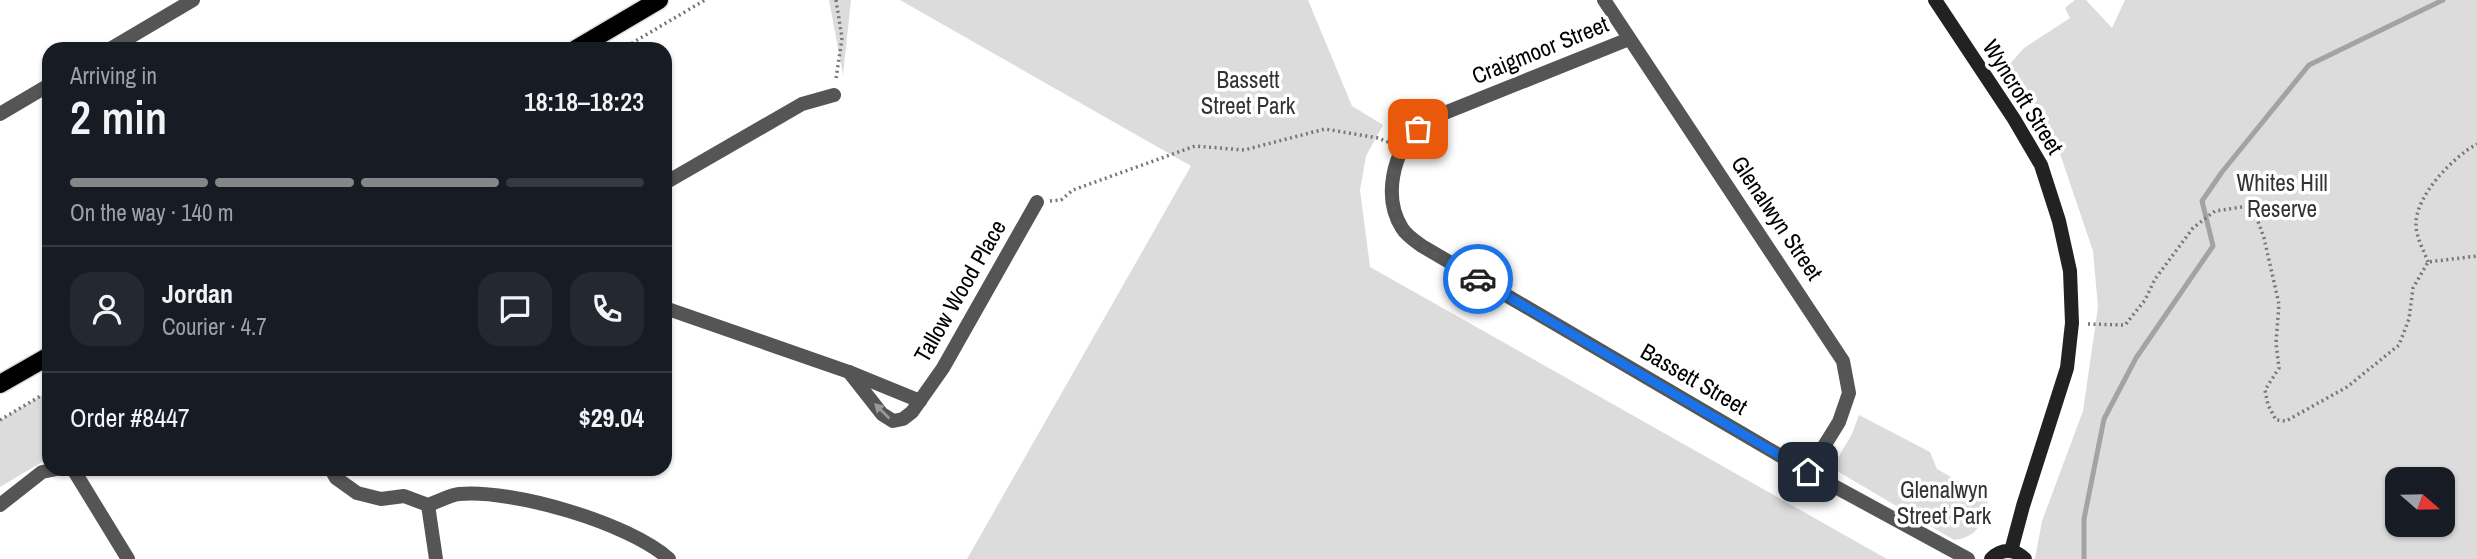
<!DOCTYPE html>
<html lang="en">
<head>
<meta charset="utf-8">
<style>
  body { margin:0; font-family:"Archivo Narrow",sans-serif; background:#242831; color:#f1f3f6; height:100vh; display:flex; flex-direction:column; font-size:26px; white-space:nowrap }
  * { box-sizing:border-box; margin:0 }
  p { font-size:23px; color:#9ea1a6 }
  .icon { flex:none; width:38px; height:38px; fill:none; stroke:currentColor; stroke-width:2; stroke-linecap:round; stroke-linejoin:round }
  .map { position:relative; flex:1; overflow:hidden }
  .drawer { position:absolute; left:42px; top:42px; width:630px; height:434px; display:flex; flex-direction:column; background:#171b24; border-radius:21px; box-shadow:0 2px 5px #0004 }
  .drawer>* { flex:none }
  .needle { width:46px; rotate:110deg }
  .tools { position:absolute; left:2385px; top:467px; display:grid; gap:14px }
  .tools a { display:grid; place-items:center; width:70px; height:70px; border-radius:14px; background:#171b24; box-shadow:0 2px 5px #0004; font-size:35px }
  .pin { position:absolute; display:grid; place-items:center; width:60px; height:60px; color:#fff; margin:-30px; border-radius:14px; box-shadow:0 4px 10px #0006 }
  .courier { position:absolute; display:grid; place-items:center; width:70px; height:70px; margin:-35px; border:5px solid #1a73e8; border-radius:50%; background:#fff; color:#222; box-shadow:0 2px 9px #0007 }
  .head em { font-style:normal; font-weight:600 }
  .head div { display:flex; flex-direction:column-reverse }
  .head { display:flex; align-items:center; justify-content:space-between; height:119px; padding:0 28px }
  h1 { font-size:46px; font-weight:600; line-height:52px }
  .bar { display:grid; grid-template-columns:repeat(4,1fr); gap:10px 7px; align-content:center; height:84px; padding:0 28px }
  .bar i { height:9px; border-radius:5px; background:#363941 }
  .bar .on { background:#858687 }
  .bar p { grid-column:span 4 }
  .line { display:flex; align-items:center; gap:18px; padding:0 28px; border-top:2px solid #363941 }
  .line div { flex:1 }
  .round { display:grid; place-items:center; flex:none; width:74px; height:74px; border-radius:21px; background:#242831 }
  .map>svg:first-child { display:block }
  .green { fill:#dcdcdc; fill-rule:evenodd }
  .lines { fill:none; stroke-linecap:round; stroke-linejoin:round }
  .stream { stroke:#a3a3a3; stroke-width:5 }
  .primary-casing { stroke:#dbdbdb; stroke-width:21 }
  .path { stroke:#777; stroke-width:3.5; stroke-dasharray:2 3.5; stroke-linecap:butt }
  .street { stroke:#555; stroke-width:14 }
  .secondary { stroke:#222; stroke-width:14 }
  .primary { stroke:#000; stroke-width:18 }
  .oneway { fill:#999 }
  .done { stroke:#595959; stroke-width:7; stroke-dasharray:0 12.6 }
  .route { stroke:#1a73e8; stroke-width:9 }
  .labels { text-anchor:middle; stroke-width:7; stroke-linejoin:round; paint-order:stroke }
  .street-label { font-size:23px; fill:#000; stroke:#fff }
  .park-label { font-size:23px; fill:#333; stroke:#fff }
</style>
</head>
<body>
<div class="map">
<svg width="2477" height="559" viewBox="0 0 2477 559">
  <rect width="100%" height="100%" fill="#fff"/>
  <!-- green -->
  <g class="green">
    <polygon points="829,0 851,0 843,75"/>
    <polygon points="900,0 1308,0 1352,106 1383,125 1366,156 1360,190 1370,267 1887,559 967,559 1191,166"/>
    <path d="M2075 0H2086L2112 28 2125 0H2477V559H2035L2042 521 2083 411 2098 307 2093 251 2057 145 2008 66 2024 48 2070 18 2065 8ZM2398 480H2443V525H2398Z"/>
    <polygon points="49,391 49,458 0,487 0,420"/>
    <path d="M1859 415 1930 452 1937 469 1989 499C1980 523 1981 536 1954 540L1832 468 1852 434Z"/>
  </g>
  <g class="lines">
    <!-- stream -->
    <polyline class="stream" points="2084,559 2084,519 2104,419 2136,358 2213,246 2202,201 2222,172 2309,65 2443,0"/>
    <!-- primary casing -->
    <g class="primary-casing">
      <g id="primary">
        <polyline points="576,49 659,0"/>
        <polyline points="0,384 49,356"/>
      </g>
    </g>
    <!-- path -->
    <g class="path">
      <polyline points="836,0 842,38 836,79"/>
      <polyline points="622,49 705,0"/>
      <polyline points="1050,201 1061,200 1073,190 1195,146 1244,150 1325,129 1378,138 1390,143"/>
      <path d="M2428 262C2424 251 2416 237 2416 225 2415 196 2453 157 2477 144"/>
      <polyline points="2088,324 2125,325 2145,300 2155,279 2193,228 2215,211 2249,206 2255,213 2264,238 2279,304 2276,343 2279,368 2265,390 2268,405 2276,420 2286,421 2347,387 2399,345 2409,319 2413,288 2428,262 2477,256"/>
      <polyline points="0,420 49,391"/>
    </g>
    <!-- street -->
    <g class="street">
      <polyline points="1604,0 1843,361 1849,393 1839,422 1808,472"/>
      <path d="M1629 39 1442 114C1435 119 1426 123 1419 128 1392 152 1383 198 1402 228 1406 235 1415 241 1422 246L1808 472 1968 559"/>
      <polyline points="110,49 193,0"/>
      <polyline points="0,114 49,85"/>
      <polyline points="665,183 802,104 834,95"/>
      <polyline points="665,308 849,372 920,401"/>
      <polyline points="849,372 882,414 893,421 903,419 912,412 943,368 1037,202"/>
      <polyline points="73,469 128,559"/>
      <path d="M331 469 336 478 357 493 381 499 404 496 428 505C438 502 449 495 459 494 513 489 629 523 669 559"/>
      <polyline points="0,505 42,472 57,469"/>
      <polyline points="428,505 436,559"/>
    </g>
    <!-- secondary -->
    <g class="secondary">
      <polyline points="1935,0 2014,119 2041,165 2059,221 2070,271 2072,323 2067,368 2023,506 2011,551"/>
      <path d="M1991 559C2002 548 2015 549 2025 559"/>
    </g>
    <!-- primary -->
    <use href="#primary" class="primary"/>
  </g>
  <!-- one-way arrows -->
  <defs><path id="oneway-solid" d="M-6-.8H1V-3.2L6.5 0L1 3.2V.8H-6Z" transform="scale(1.75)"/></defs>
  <use class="oneway" href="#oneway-solid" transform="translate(882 411) rotate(-135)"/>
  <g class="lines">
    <!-- done -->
    <path class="done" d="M1418 129C1408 142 1395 158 1392 176 1389 192 1393 220 1405 232 1425 252 1454 265 1478 279"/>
    <!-- route -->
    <polyline class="route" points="1478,279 1808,472"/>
  </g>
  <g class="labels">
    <!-- street labels -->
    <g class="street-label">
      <text transform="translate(1540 50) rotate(-22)" y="8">Craigmoor Street</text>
      <text transform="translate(2023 97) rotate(58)" y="8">Wyncroft Street</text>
      <text transform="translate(1777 218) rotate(56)" y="8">Glenalwyn Street</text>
      <text transform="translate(960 291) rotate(-60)" y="8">Tallow Wood Place</text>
      <text transform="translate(1694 379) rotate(30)" y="8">Bassett Street</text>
    </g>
    <!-- park labels -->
    <g class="park-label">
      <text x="1248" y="88">Bassett<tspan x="1248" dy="26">Street Park</tspan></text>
      <text x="2282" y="191">Whites Hill<tspan x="2282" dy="26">Reserve</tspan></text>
      <text x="1944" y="498">Glenalwyn<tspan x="1944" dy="26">Street Park</tspan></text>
    </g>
  </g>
</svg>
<div class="tools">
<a><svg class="needle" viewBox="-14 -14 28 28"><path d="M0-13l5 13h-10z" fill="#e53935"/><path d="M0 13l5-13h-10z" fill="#9ea1a6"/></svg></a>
</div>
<div class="pin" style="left:1418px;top:129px;background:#ea580c"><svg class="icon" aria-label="bag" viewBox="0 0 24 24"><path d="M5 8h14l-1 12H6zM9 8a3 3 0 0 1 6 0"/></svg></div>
<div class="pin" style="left:1808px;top:472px;background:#1f2937"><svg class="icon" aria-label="home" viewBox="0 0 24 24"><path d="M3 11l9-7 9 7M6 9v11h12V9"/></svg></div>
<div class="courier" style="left:1478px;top:279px"><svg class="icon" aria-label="car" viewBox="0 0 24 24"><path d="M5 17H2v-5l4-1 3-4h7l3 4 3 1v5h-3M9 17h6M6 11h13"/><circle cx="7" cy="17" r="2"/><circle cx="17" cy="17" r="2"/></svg></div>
<section class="drawer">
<div class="head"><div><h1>2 min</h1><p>Arriving in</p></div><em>18:18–18:23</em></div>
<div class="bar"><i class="on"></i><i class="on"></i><i class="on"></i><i></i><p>On the way · 140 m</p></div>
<div class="line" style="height:126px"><a class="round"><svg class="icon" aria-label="person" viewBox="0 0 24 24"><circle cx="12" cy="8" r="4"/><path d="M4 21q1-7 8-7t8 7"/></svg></a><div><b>Jordan</b><p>Courier · 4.7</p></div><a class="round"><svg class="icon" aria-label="chat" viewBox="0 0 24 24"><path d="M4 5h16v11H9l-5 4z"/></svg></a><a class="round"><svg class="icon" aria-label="phone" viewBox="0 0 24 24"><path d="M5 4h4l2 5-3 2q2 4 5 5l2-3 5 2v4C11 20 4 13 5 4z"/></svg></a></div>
<div class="line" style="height:91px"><div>Order #8447</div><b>$29.04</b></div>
</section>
</div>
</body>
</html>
